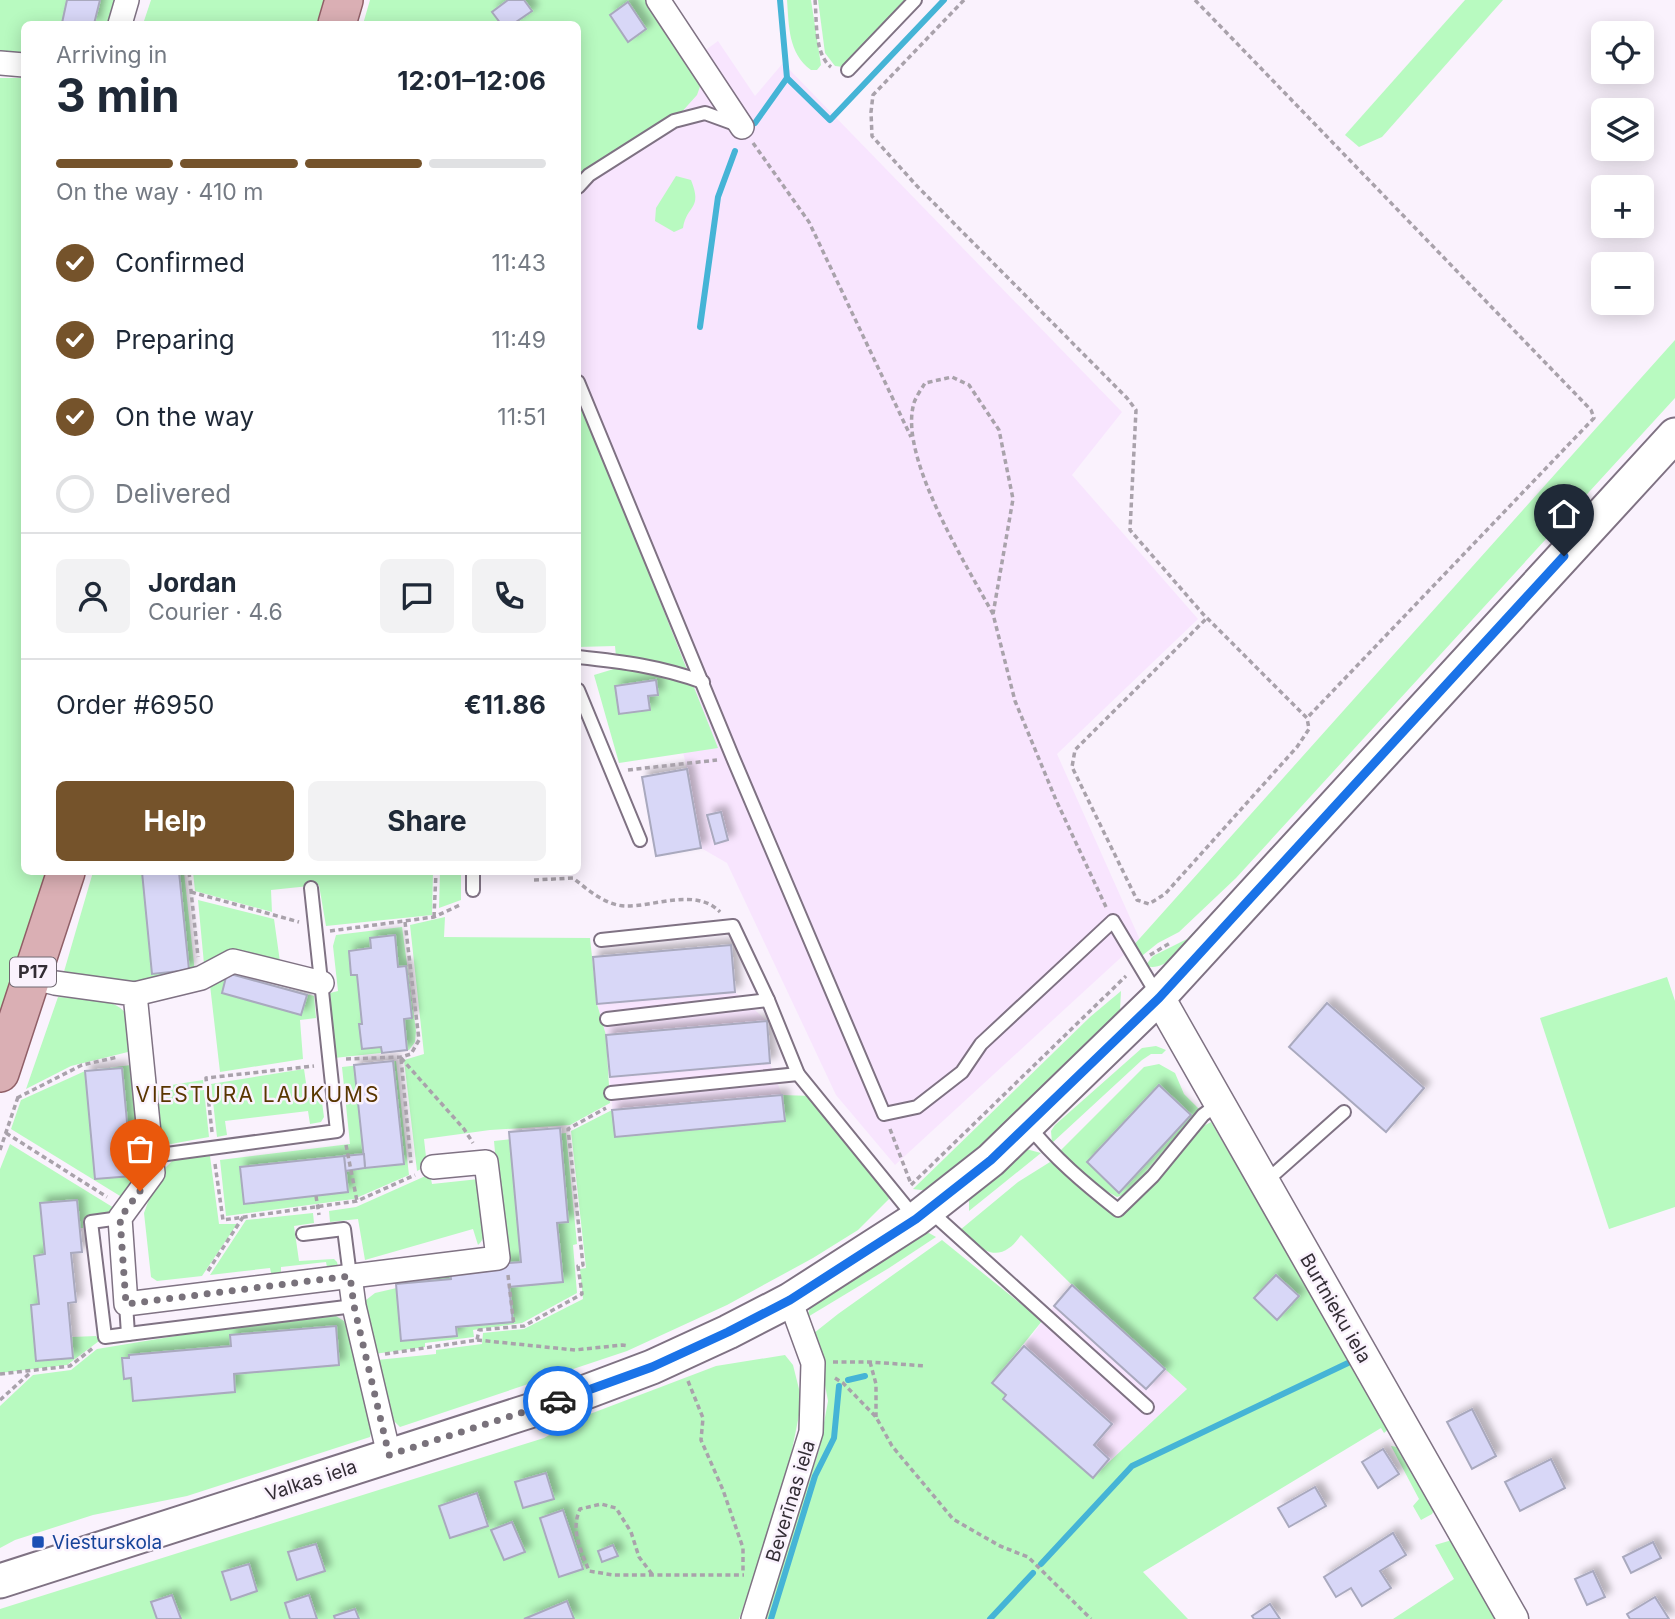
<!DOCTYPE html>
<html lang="en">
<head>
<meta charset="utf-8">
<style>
  body { margin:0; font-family:Inter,sans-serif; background:#f2f2f3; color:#1f2937; height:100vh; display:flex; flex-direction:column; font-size:26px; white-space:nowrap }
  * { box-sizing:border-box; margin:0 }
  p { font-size:23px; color:#747a83 }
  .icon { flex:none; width:38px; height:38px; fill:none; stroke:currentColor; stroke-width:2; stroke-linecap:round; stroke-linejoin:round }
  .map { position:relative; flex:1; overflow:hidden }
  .sheet { position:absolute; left:21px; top:21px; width:560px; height:854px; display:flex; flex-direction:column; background:#fff; border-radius:10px; box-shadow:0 4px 18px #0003 }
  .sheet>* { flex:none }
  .buttons { position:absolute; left:1591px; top:21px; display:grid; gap:14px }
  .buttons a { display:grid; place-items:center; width:63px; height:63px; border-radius:10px; background:#fff; box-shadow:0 4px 18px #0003; font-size:35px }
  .pin { position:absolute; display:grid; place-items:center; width:60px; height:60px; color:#fff; margin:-72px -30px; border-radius:50% 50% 50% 0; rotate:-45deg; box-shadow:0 0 7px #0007 }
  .pin .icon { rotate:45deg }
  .courier { position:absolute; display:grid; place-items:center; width:70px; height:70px; margin:-35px; border:5px solid #1a73e8; border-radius:50%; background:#fff; color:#222; box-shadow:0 2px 9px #0007 }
  .headline em { font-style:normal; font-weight:700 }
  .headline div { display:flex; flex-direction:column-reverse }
  .headline { display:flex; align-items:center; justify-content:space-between; height:119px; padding:0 35px }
  h1 { font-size:46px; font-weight:700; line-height:52px }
  .bar { display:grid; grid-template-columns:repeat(4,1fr); gap:10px 7px; align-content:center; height:84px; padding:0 35px }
  .bar i { height:9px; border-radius:5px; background:#e0e1e3 }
  .bar .current { background:#75532b }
  .bar p { grid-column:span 4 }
  .line { display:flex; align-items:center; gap:18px; padding:0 35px; border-top:2px solid #e0e1e3 }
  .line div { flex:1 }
  .round { display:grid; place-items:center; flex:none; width:74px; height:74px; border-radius:10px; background:#f2f2f3 }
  ol { padding:0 35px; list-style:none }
  li { display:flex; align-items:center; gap:21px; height:77px }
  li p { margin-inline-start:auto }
  li .icon { padding:7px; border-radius:50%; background:#75532b; color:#fff; stroke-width:4 }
  li:last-child { color:#747a83 }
  li i { width:38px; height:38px; border:4px solid #e0e1e3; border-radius:50% }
  .action { display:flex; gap:14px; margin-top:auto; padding:14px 35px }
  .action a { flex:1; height:80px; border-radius:10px; background:#75532b; color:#fff; font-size:28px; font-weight:700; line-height:80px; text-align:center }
  .action a+a { background:#f2f2f3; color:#1f2937 }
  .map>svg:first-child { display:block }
  .built { fill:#f8e5fe }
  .green { fill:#b8fac0 }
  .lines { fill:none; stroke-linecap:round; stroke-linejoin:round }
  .stream { stroke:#45b4d6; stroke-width:6 }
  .building { fill:#d8d7f7; stroke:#a9a9be; stroke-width:2; filter:url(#shadow) }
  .service-casing { stroke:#7f7283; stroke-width:16 }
  .minor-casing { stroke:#7f7283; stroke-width:26 }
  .tertiary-casing { stroke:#7f7283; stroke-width:33 }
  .secondary-casing { stroke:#7f7283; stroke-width:37 }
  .primary-casing { stroke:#905f67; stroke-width:40 }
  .path { stroke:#a9a2ab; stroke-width:3.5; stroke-dasharray:5 3.5; stroke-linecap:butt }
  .service { stroke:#fff; stroke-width:12 }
  .minor { stroke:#fff; stroke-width:23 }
  .tertiary { stroke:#fff; stroke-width:30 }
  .secondary { stroke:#fff; stroke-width:33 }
  .primary { stroke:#daafb4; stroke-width:37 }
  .done { stroke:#79727b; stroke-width:7; stroke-dasharray:0 12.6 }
  .route { stroke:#1a73e8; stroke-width:9 }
  .transit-dot { fill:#1a4fb4; stroke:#faf2fd; stroke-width:2.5 }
  .labels { text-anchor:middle; stroke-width:5; stroke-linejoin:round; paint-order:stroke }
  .shield { fill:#faf2fd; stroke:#6f6871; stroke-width:2 }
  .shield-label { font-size:18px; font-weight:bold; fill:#332d35 }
  .street-label { font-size:19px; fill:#332d35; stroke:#faf2fd }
  .transit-label { font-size:19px; fill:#164399; stroke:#faf2fd; text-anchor:start }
  .neighbourhood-label { font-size:21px; letter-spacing:2px; fill:#593600; stroke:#faf2fd }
</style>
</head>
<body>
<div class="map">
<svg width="1675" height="1619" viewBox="0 0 1675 1619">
  <defs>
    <filter id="shadow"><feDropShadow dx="6" dy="-6" stdDeviation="3.5" flood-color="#0004"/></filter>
  </defs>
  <rect width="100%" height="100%" fill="#faf2fd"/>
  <!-- built -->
  <g class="built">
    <polygon points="718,41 755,96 783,63 1122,412 1072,475 1198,619 1057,754 1140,940 895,1165 836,1095 727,863 701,848 687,769 655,634 578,438 578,143"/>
    <polygon points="731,945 735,992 767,1021 770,1063 782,1095 785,1121 615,1137 606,1035 597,1004 593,957"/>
    <polygon points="1072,1285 1187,1389 1093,1478 992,1383 1024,1346 1054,1306"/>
  </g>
  <!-- green -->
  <g class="green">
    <polygon points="0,0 121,0 113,24 24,24 24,59 0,58"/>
    <polygon points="151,0 328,0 320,24 143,24"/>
    <polygon points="370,0 650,0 702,81 697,95 679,115 578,180 578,24 363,24"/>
    <path d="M787 0H811L821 65 817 70H811C788 53 789 26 787 0Z"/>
    <polygon points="818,0 909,0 843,67 835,66 825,53"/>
    <polygon points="1465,0 1503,0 1382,137 1359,147 1345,135"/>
    <polygon points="0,78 24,78 24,872 66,872 0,1072"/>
    <path d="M676 176 691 180C703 210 687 204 683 228L674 232 655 221 656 208Z"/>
    <polygon points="1675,340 1675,398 1236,878 1179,932 1158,943 1138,959 1132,947"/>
    <polygon points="578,394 718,748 619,763 594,675 617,668 615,646 578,647"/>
    <path d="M1675 415 1359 763 1173 958C1163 965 1157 969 1145 966L1153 956 1187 939 1357 760Z"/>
    <polygon points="93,872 184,872 195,973 154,985 63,975"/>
    <polygon points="193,872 433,872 432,915 326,926 319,885 271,890 272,912 195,891"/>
    <polygon points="440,872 461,872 461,900 439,908"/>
    <polygon points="198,900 274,919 280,962 239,950 230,952 204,964"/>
    <polygon points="445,917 444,937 590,938 597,1004 606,1035 610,1103 570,1125 490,1130 424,1139 427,1166 417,1171 404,1060 424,1054 410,925"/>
    <polygon points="402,927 416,1031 415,1042 409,1050 334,1058 330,993 338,991 333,946 336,935"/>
    <polygon points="227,973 314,996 316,1018 300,1020 303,1059 220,1072 210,985"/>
    <polygon points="1667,977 1675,1001 1675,1207 1609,1229 1540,1018"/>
    <polygon points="1121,991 1120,1010 1109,1028 1013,1126 928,1191 913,1189 1090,1017"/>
    <path d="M58 997C81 999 124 995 130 1023 132 1032 132 1042 132 1051L71 1066 26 1089Z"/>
    <polygon points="1156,1046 1166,1050 1162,1054 1151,1054 1142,1060 1052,1143 1051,1131 1055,1125 1142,1048"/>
    <polygon points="396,1061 409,1175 354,1199 226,1216 220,1160 350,1144 342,1067"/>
    <polygon points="1159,1064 1175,1073 1184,1094 1199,1109 1127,1194 1117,1197 1094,1184 1058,1153 1144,1067"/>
    <polygon points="131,1065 142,1179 125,1199 11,1129 21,1100 85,1071"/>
    <polygon points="304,1069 308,1097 322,1102 324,1117 321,1122 310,1124 308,1111 225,1121 227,1135 217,1137 211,1084"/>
    <polygon points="203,1080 209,1137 171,1144 160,1141 155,1093 165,1086"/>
    <polygon points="782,1095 812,1096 883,1185 889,1199 858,1230 813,1258 727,1305 627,1351 400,1427 394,1421 377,1360 436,1354 436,1350 482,1344 483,1333 524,1329 583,1299 580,1269 586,1268 571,1131 612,1110"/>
    <path d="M1211 1122 1352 1361 1359 1379 1390 1428 1384 1433 1381 1428 1143 1572 1188 1619H765L819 1450 828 1401 819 1353 809 1337 838 1314 942 1240 1042 1321 992 1383 1093 1477 1187 1389 1072 1285 1021 1235C1018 1239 1014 1245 1009 1248 990 1262 974 1242 960 1230L1018 1182 1050 1162 1059 1166 1106 1208 1119 1213 1133 1205 1194 1131Z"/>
    <polygon points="566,1133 577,1244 573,1245 577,1293 522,1323 473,1330 474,1337 425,1343 425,1347 374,1354 365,1307 366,1300 375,1293 505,1263 494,1141"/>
    <polygon points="10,1144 119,1211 119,1214 83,1219 83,1228 80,1228 77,1200 40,1203 45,1254 34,1256 39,1304 31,1305 36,1361 73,1358 72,1337 96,1336 99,1341 67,1365 0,1373 0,1169"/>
    <polygon points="1026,1149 1041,1153 969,1211 969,1195"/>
    <polygon points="210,1156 219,1224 237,1224 202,1276 157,1281 151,1277 144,1213 152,1191 166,1167 173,1160"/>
    <path d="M430 1174 432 1184 479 1179C481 1196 492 1235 478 1245L473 1229 365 1260 358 1219 330 1222 329 1211 356 1207Z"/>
    <polygon points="313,1213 314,1223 294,1226 299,1261 334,1259 337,1262 340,1274 329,1277 326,1262 281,1267 281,1280 273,1282 270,1268 210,1275 246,1220"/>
    <polygon points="929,1233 936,1237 889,1268 806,1318 811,1306 918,1234"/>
    <polygon points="336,1316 344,1321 349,1334 372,1429 370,1437 187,1496 93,1515 15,1540 0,1548 0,1406 33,1375 71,1370 97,1349 194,1333"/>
    <polygon points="785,1355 793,1365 800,1393 799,1415 784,1490 739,1619 0,1619 0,1609 544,1438 582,1417 716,1366"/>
    <polygon points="1391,1446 1398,1447 1404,1453 1434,1510 1432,1514 1421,1520 1413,1506 1419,1499"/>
    <polygon points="1452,1540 1498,1619 1393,1619 1454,1579 1435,1545"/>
  </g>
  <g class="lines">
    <!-- stream -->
    <g class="stream">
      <polyline points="787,78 830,120 944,0"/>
      <polyline points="755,123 787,78 780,0"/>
      <polyline points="700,327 718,197 735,151"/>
      <polyline points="848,1380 865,1376"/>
      <polyline points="1041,1564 1132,1466 1348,1363"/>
      <polyline points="771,1619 815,1476 834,1438 839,1386"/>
      <polyline points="990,1619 1033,1573"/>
    </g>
  </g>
  <!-- building -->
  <g class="building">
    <polygon points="67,0 100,0 94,24 62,23"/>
    <polygon points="508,0 524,0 532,11 513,24 501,24 492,12"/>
    <polygon points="628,2 646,29 628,42 610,15"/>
    <polygon points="656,680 658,695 648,696 650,710 619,714 615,686"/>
    <polygon points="687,769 701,848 656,856 642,777"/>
    <polygon points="721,812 728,840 715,844 707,815"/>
    <polygon points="142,872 179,872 189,970 152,974"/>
    <polygon points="395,935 398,967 406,966 412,1018 404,1019 407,1050 382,1053 381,1047 362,1049 359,1024 362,1024 357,975 351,975 349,951 371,948 370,938"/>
    <polygon points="731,945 735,992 597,1004 593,957"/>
    <polygon points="227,973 307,995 301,1015 222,993"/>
    <polygon points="1327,1003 1424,1088 1386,1132 1289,1047"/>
    <polygon points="767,1021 770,1063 610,1077 606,1035"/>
    <polygon points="393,1061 404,1164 365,1168 354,1065"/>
    <polygon points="122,1068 132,1176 95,1179 85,1071"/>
    <polygon points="1159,1085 1191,1115 1119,1193 1087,1162"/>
    <polygon points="782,1095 785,1121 615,1137 612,1110"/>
    <polygon points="560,1128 568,1222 557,1223 563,1282 509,1287 513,1322 456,1327 457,1336 401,1341 396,1284 451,1279 450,1268 521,1262 509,1132"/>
    <polygon points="364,1154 365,1168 345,1171 344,1156"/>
    <polygon points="344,1156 348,1192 244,1204 240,1167"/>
    <polygon points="77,1200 82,1252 71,1253 76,1302 68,1303 73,1358 36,1361 31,1305 39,1304 34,1256 45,1254 40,1203"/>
    <polygon points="1276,1275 1299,1296 1277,1320 1254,1298"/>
    <polygon points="1072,1285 1165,1369 1146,1389 1054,1306"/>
    <polygon points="336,1326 339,1365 234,1374 235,1392 133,1401 131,1378 124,1379 122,1358 129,1358 129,1355 231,1346 230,1335"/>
    <polygon points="1024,1346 1112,1424 1094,1445 1109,1459 1093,1478 1003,1399 1006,1395 992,1383"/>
    <polygon points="1472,1409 1496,1456 1472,1469 1447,1422"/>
    <polygon points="1383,1449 1399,1474 1378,1488 1362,1462"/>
    <polygon points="1551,1459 1565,1488 1520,1511 1505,1482"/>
    <polygon points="546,1473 554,1499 523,1508 515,1482"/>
    <polygon points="1315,1487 1326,1506 1289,1527 1278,1508"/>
    <polygon points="477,1493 488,1526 450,1538 439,1506"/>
    <polygon points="563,1510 583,1569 559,1577 540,1518"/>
    <polygon points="512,1522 525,1552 504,1560 491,1530"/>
    <polygon points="1393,1533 1406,1555 1380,1571 1391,1588 1362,1606 1351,1588 1336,1597 1324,1577"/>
    <polygon points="1653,1542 1661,1558 1631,1573 1623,1557"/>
    <polygon points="316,1544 325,1571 297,1580 288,1552"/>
    <polygon points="613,1545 618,1556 602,1562 598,1551"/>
    <polygon points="249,1564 257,1591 231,1600 222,1572"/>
    <polygon points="1593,1571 1605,1597 1587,1605 1575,1579"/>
    <polygon points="172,1595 181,1619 157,1619 151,1602"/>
    <polygon points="309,1595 317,1619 290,1619 285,1603"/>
    <polygon points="1655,1597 1669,1619 1630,1619 1627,1614"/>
    <polygon points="567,1601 574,1619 524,1619"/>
    <polygon points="1270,1604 1280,1619 1254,1619 1252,1616"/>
    <polygon points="355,1609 359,1619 335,1619 334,1616"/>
  </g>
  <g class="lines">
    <!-- service casing -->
    <g class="service-casing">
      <g id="service">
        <polyline points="848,70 915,0"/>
        <polyline points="578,187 589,175 674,121 705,113 738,125"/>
        <polyline points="578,382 733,758 884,1114 917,1107 962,1072 981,1044 1113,921 1158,996"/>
        <path d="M578 657C624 662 658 666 703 682"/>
        <polyline points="578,690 640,840"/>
        <polyline points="473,890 473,872"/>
        <polyline points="601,940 733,926 768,1000 798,1074 916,1219"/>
        <polyline points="607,1019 768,1000"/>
        <polyline points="611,1093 798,1074"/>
        <path d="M1028 1125C1054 1158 1085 1184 1118 1210L1153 1176 1203 1115 1218 1104"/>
        <polyline points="152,1156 337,1131 311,888"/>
        <polyline points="1264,1183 1344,1112"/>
        <polyline points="929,1210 1147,1407"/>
        <polyline points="120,1218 91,1222 105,1337 128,1334"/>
        <polyline points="303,1234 344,1229 350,1276"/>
        <polyline points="126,1304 128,1334 354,1306"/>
      </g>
    </g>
    <!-- minor casing -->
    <g class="minor-casing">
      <g id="minor">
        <polyline points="658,0 742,127"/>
        <polyline points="120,24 127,0"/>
        <polyline points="0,63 24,65"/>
        <polyline points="31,977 55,983 135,994 153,1173 120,1218 126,1304 498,1258 486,1162 433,1167"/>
        <polyline points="135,994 201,978 233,961 322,983"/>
        <polyline points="350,1276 354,1306 389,1455"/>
        <polyline points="753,1619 811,1432 813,1363 790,1300"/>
      </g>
    </g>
    <!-- tertiary casing -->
    <g class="tertiary-casing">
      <polyline id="tertiary" points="1159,997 1513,1619"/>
    </g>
    <!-- secondary casing -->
    <g class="secondary-casing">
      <polyline id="secondary" points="0,1581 567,1399 652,1367 728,1332 790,1300 916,1219 991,1160 1159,997 1675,435"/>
    </g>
    <!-- primary casing -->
    <g class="primary-casing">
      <g id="primary">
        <polyline points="337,24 344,0"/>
        <polyline points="0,1073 66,872"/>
      </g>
    </g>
    <!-- path -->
    <g class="path">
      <path d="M815 0C817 20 814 54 831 67"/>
      <polyline points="964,0 873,95 871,112 872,136 916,185 1127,398 1136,410 1130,530 1203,614 1307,718 1309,729 1297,747 1165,894 1149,904 1137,900 1072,767 1075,750 1207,618"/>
      <polyline points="1195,0 1591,410 1594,418 1307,718"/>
      <polyline points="753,143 809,222 911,437"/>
      <path d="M993 614C967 566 901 461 913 407 914 399 921 390 925 383L952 377 969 385 999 430 1013 499 993 614 1015 701 1056 800 1106 907"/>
      <polyline points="628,770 717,760"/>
      <polyline points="578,840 578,844"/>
      <polyline points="189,872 198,957"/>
      <path d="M534 880 573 878C588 890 605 905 625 906 654 907 696 887 720 912"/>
      <polyline points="191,892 299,922"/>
      <polyline points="434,917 436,872"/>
      <polyline points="330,931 434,917 462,904"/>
      <polyline points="1150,955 1170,943"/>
      <polyline points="401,1058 464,1129 473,1143"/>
      <polyline points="346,1059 401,1057 411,1054 419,1040 405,922"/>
      <polyline points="401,1059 411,1163"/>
      <polyline points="17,1098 82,1065 118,1057"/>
      <polyline points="890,1129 911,1184"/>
      <polyline points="212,1132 206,1078 314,1066"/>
      <polyline points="6,1133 107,1197"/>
      <polyline points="346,1145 357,1201"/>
      <polyline points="0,1150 18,1097"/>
      <polyline points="215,1164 223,1220 357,1201 415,1175"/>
      <polyline points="911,1185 1126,976"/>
      <polyline points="316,1196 319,1215"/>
      <polyline points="208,1271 243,1217"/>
      <polyline points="508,1275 514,1326"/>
      <polyline points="477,1340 575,1350 622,1345 629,1346"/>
      <polyline points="385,1354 477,1340 479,1330 524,1326 582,1294 578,1266 583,1265 568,1129 606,1108"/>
      <polyline points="833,1362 870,1362 926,1366"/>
      <polyline points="870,1362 876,1384 876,1417"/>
      <polyline points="0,1374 70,1366 93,1348"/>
      <polyline points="835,1378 843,1383 876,1417 892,1446 953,1519 1000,1546 1028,1557 1091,1619"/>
      <polyline points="688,1381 703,1418 701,1440 723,1490 743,1548 743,1572"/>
      <polyline points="0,1400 31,1372"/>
      <path d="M652 1574 639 1557 631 1532 616 1508 601 1504 580 1509C570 1531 581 1550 589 1571L613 1575H744"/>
    </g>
    <!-- service -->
    <use href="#service" class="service"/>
    <!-- minor -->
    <use href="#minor" class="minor"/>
    <!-- tertiary -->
    <use href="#tertiary" class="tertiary"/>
    <!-- secondary -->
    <use href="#secondary" class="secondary"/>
    <!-- primary -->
    <use href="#primary" class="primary"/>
  </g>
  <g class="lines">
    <!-- done -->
    <polyline class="done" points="140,1191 120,1218 126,1304 350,1276 354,1306 389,1455 558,1401"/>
    <!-- route -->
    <polyline class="route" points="558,1401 652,1367 728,1332 790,1300 916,1219 991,1160 1159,998 1564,556"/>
  </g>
  <!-- markers -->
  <rect class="transit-dot" x="31" y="1535" width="14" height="14" rx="3.5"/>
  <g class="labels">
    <!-- shield labels -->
    <rect class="shield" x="10" y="957.5" width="46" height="29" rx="5"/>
    <g class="shield-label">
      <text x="33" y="978">P17</text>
    </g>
    <!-- street labels -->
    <g class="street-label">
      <text transform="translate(1336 1308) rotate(60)" y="7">Burtnieku iela</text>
      <text transform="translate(311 1480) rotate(-18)" y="7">Valkas iela</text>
      <text transform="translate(790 1501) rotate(-73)" y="7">Beverīnas iela</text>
    </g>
    <!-- transit labels -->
    <g class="transit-label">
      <text x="52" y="1549">Viesturskola</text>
    </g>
    <!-- neighbourhood labels -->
    <g class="neighbourhood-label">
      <text x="258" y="1102">VIESTURA LAUKUMS</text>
    </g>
  </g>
</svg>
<div class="buttons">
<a><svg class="icon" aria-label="locate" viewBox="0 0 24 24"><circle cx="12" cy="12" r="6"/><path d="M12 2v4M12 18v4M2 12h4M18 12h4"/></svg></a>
<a><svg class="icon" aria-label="layers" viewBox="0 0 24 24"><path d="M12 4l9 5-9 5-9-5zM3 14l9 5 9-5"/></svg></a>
<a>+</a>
<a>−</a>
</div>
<div class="pin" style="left:140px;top:1191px;background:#ea580c"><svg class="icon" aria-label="bag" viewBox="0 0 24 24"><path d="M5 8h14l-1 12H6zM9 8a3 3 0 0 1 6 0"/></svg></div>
<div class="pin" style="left:1564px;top:556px;background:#1f2937"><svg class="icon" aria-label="home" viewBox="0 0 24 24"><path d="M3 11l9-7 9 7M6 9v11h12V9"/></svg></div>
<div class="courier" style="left:558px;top:1401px"><svg class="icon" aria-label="car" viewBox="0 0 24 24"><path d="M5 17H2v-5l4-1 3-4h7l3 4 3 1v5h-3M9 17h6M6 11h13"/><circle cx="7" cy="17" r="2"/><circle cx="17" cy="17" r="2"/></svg></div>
<section class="sheet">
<div class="headline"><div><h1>3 min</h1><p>Arriving in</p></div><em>12:01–12:06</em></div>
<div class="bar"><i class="current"></i><i class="current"></i><i class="current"></i><i></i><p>On the way · 410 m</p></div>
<ol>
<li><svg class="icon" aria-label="check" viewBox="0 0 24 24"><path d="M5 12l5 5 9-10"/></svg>Confirmed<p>11:43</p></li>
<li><svg class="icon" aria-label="check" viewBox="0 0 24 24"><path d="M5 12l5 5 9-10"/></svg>Preparing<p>11:49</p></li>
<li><svg class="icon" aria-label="check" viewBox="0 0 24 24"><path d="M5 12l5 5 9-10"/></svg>On the way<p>11:51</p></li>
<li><i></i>Delivered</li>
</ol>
<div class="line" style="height:126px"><a class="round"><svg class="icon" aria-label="person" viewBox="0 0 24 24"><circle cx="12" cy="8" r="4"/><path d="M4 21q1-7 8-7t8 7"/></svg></a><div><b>Jordan</b><p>Courier · 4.6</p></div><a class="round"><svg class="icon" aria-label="chat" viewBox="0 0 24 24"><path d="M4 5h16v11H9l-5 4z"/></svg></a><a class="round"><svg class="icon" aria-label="phone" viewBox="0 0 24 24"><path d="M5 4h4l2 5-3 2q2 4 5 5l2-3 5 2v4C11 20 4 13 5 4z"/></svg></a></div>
<div class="line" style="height:91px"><div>Order #6950</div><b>€11.86</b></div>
<div class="action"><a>Help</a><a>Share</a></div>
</section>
</div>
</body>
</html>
